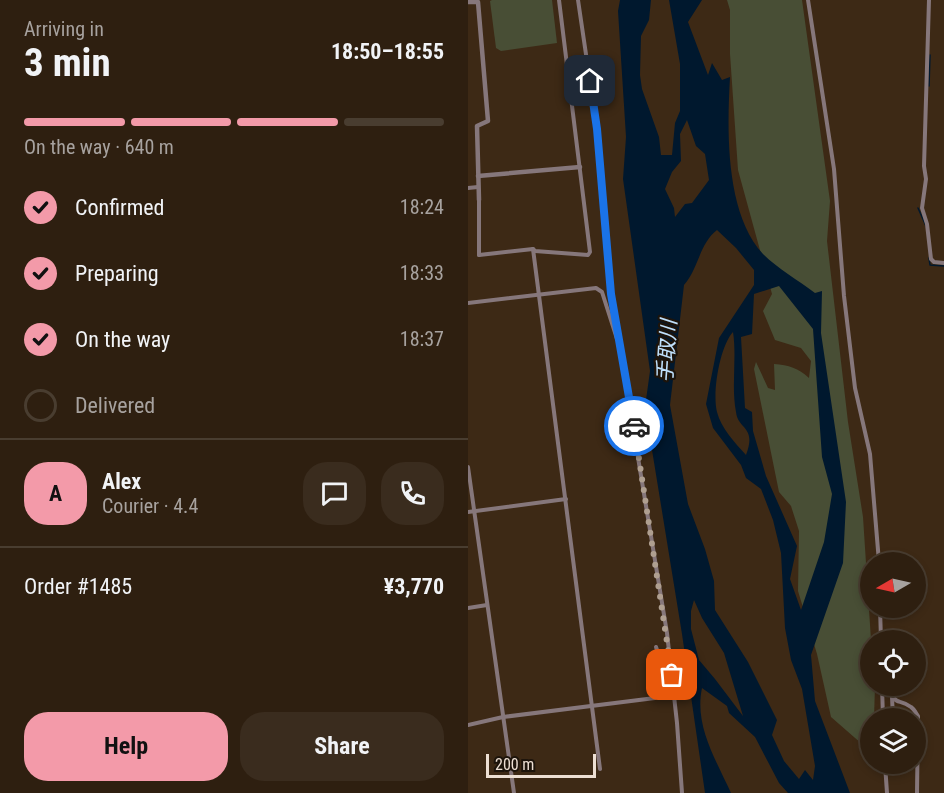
<!DOCTYPE html>
<html lang="en">
<head>
<meta charset="utf-8">
<style>
  body { margin:0; font-family:"Roboto Condensed","Noto Sans JP",sans-serif; background:#3a2c1e; color:#f1f3f6; height:100vh; display:flex; flex-direction:column; font-size:22px; white-space:nowrap }
  * { box-sizing:border-box; margin:0 }
  p { font-size:20px; color:#a7a29f }
  .icon { flex:none; width:33px; height:33px; fill:none; stroke:currentColor; stroke-width:2; stroke-linecap:round; stroke-linejoin:round }
  .map { position:relative; flex:1; overflow:hidden }
  .details { display:flex; flex-direction:column; background:#2e1f10; width:468px }
  .details>* { flex:none }
  .needle { width:39px; rotate:261deg }
  .controls { position:absolute; left:392px; top:552px; display:grid; gap:12px }
  .controls a { display:grid; place-items:center; width:66px; height:66px; border-radius:50%; background:#2e1f10; box-shadow:0 3px 9px #0003,0 0 0 2px #493d30; font-size:30px }
  .scale { position:absolute; left:18px; bottom:15px; width:110px; box-sizing:border-box; padding-left:6px; border:3px solid #eddfd3; border-top:0; font-size:16px; line-height:21px; white-space:nowrap; color:#eddfd3; -webkit-text-stroke:4px #1d140b; paint-order:stroke }
  .pin { position:absolute; display:grid; place-items:center; width:51px; height:51px; color:#fff; margin:-26px; border-radius:12px; box-shadow:0 3px 9px #0006 }
  .courier { position:absolute; display:grid; place-items:center; width:60px; height:60px; margin:-30px; border:4px solid #1a73e8; border-radius:50%; background:#fff; color:#222; box-shadow:0 2px 8px #0007 }
  .head em { font-style:normal; font-weight:700 }
  .head div { display:flex; flex-direction:column-reverse }
  .head { display:flex; align-items:center; justify-content:space-between; height:102px; padding:0 24px }
  h1 { font-size:39px; font-weight:700; line-height:45px }
  .bar { display:grid; grid-template-columns:repeat(4,1fr); gap:9px 6px; align-content:center; height:72px; padding:0 24px }
  .bar i { height:8px; border-radius:4px; background:#493d30 }
  .bar .selected { background:#f39aa9 }
  .bar p { grid-column:span 4 }
  .line { display:flex; align-items:center; gap:15px; padding:0 24px; border-top:2px solid #493d30 }
  .line div { flex:1 }
  .round { display:grid; place-items:center; flex:none; width:63px; height:63px; border-radius:24px; background:#3a2c1e }
  ol { padding:0 24px; list-style:none }
  li { display:flex; align-items:center; gap:18px; height:66px }
  li p { margin-inline-start:auto }
  li .icon { padding:6px; border-radius:50%; background:#f39aa9; color:#111; stroke-width:4 }
  li:last-child { color:#a7a29f }
  li i { width:33px; height:33px; border:3px solid #493d30; border-radius:50% }
  .action { display:flex; gap:12px; margin-top:auto; padding:12px 24px }
  .action a { flex:1; height:69px; border-radius:24px; background:#f39aa9; color:#111; font-size:24px; font-weight:700; line-height:69px; text-align:center }
  .action a+a { background:#3a2c1e; color:#f1f3f6 }
  main { display:flex; flex:1; min-height:0 }
  .map>svg:first-child { display:block }
  .green { fill:#484e35 }
  .water { fill:#00182e; fill-rule:evenodd }
  .lines { fill:none; stroke-linecap:round; stroke-linejoin:round }
  .stream { stroke:#00182e; stroke-width:1.5 }
  .minor { stroke:#86777b; stroke-width:4 }
  .tertiary { stroke:#86777b; stroke-width:4.5 }
  .done { stroke:#af9f90; stroke-width:6; stroke-dasharray:0 10.8 }
  .route { stroke:#1a73e8; stroke-width:8 }
  .labels { text-anchor:middle; stroke-width:4.5; stroke-linejoin:round; paint-order:stroke }
  .water-label { font-size:21px; font-style:italic; fill:#bfe0fc; stroke:#1d140b }
</style>
</head>
<body>
<main>
<section class="details">
<div class="head"><div><h1>3 min</h1><p>Arriving in</p></div><em>18:50–18:55</em></div>
<div class="bar"><i class="selected"></i><i class="selected"></i><i class="selected"></i><i></i><p>On the way · 640 m</p></div>
<ol>
<li><svg class="icon" aria-label="check" viewBox="0 0 24 24"><path d="M5 12l5 5 9-10"/></svg>Confirmed<p>18:24</p></li>
<li><svg class="icon" aria-label="check" viewBox="0 0 24 24"><path d="M5 12l5 5 9-10"/></svg>Preparing<p>18:33</p></li>
<li><svg class="icon" aria-label="check" viewBox="0 0 24 24"><path d="M5 12l5 5 9-10"/></svg>On the way<p>18:37</p></li>
<li><i></i>Delivered</li>
</ol>
<div class="line" style="height:108px"><b class="round" style="background:#f39aa9;color:#111">A</b><div><b>Alex</b><p>Courier · 4.4</p></div><a class="round"><svg class="icon" aria-label="chat" viewBox="0 0 24 24"><path d="M4 5h16v11H9l-5 4z"/></svg></a><a class="round"><svg class="icon" aria-label="phone" viewBox="0 0 24 24"><path d="M5 4h4l2 5-3 2q2 4 5 5l2-3 5 2v4C11 20 4 13 5 4z"/></svg></a></div>
<div class="line" style="height:78px"><div>Order #1485</div><b>¥3,770</b></div>
<div class="action"><a>Help</a><a>Share</a></div>
</section>
<div class="map">
<svg width="476" height="793" viewBox="0 0 476 793">
  <rect width="100%" height="100%" fill="#3d2915"/>
  <!-- green -->
  <g class="green">
    <polygon points="24,0 84,0 89,43 33,51 28,48 22,1"/>
    <path d="M259 0H334L362 201 359 241 380 422 395 517 403 640 402 686H407L406 718H402V751L363 717 349 654 330 591 331 531 323 506 311 492 286 369 288 362 300 388 307 390 306 364C321 365 330 368 341 378L343 361 333 348 307 340 295 311 304 294 270 170 262 54V10Z"/>
  </g>
  <!-- water -->
  <path class="water" d="M152 0H183L181 20 173 36 172 75 174 89 191 137 193 155H204L207 123 212 111V64L201 0H234L220 22 240 75 244 63 254 80 262 77C259 130 257 213 295 254 310 269 330 280 347 293L354 291 353 333 378 502 375 563 343 655 347 701 382 793H320L311 783 287 737 261 713 259 706 234 688C226 725 248 760 263 793H237L214 634 177 407 182 371 155 179 158 137 150 11ZM219 120 228 146 237 154 241 180 224 203 217 204 207 217 206 208 197 189 204 172 213 161 212 134ZM249 230 268 248 286 270V285L251 338 238 404 245 428 273 465 278 478 293 489 305 520 313 553 317 628 323 660 334 689 347 766 345 780 337 770 331 779 316 761 304 735 309 720 280 662 247 610 246 581 237 549 220 504 202 405 216 285C231 268 231 244 249 230ZM311 286 345 329 354 457 364 494 356 542 333 610 322 579 329 546 298 476 285 431 284 412 277 408 273 337 284 334 286 294ZM265 332C269 358 263 386 268 412 270 430 289 426 278 455 267 443 253 428 249 412 244 392 252 346 265 332ZM226 600 234 618 256 653 275 716 247 679 231 660 223 629V611Z"/>
  <g class="lines">
    <!-- stream -->
    <g class="stream">
      <polyline points="461,86 462,55"/>
      <polyline points="450,208 458,226"/>
      <polyline points="461,258 462,265 476,266"/>
    </g>
    <!-- minor -->
    <g class="minor">
      <polyline points="110,0 129,129 143,294 199,633 209,723 214,793"/>
      <polyline points="340,0 366,169 376,296 387,388 402,454 411,562"/>
      <polyline points="461,0 456,166 458,179 454,208 459,224 463,259 466,262 476,263"/>
      <polyline points="0,188 10,187"/>
      <polyline points="11,200 11,255"/>
      <polyline points="65,249 132,769"/>
      <polyline points="11,255 65,249 67,251 120,255 122,252 91,0"/>
      <polyline points="0,303 128,288 134,292 149,339"/>
      <polyline points="0,467 46,793"/>
      <polyline points="0,512 98,499"/>
      <polyline points="0,608 19,605"/>
      <polyline points="412,608 413,640"/>
      <polyline points="188,647 202,689 206,695"/>
      <polyline points="414,686 415,718"/>
      <path d="M423 686C426 708 430 697 443 707 446 709 448 713 450 716L449 793"/>
      <polyline points="424,697 425,718"/>
      <polyline points="0,725 35,717 187,698"/>
      <polyline points="417,764 419,793"/>
    </g>
    <!-- tertiary -->
    <g class="tertiary">
      <polyline points="0,2 10,2 20,121 9,126 11,200"/>
      <polyline points="10,176 112,167"/>
    </g>
  </g>
  <g class="lines">
    <!-- done -->
    <polyline class="done" points="166,426 204,675"/>
    <!-- route -->
    <polyline class="route" points="122,81 129,129 143,294 166,426"/>
  </g>
  <g class="labels">
    <!-- water labels -->
    <g class="water-label">
      <text transform="translate(199 351) rotate(-86)" y="7">手取川</text>
    </g>
  </g>
</svg>
<div class="controls">
<a><svg class="needle" viewBox="-14 -14 28 28"><path d="M0-13l5 13h-10z" fill="#e53935"/><path d="M0 13l5-13h-10z" fill="#a7a29f"/></svg></a>
<a><svg class="icon" aria-label="locate" viewBox="0 0 24 24"><circle cx="12" cy="12" r="6"/><path d="M12 2v4M12 18v4M2 12h4M18 12h4"/></svg></a>
<a><svg class="icon" aria-label="layers" viewBox="0 0 24 24"><path d="M12 4l9 5-9 5-9-5zM3 14l9 5 9-5"/></svg></a>
</div>
<div class="scale">200 m</div>
<div class="pin" style="left:204px;top:675px;background:#ea580c"><svg class="icon" aria-label="bag" viewBox="0 0 24 24"><path d="M5 8h14l-1 12H6zM9 8a3 3 0 0 1 6 0"/></svg></div>
<div class="pin" style="left:122px;top:81px;background:#1f2937"><svg class="icon" aria-label="home" viewBox="0 0 24 24"><path d="M3 11l9-7 9 7M6 9v11h12V9"/></svg></div>
<div class="courier" style="left:166px;top:426px"><svg class="icon" aria-label="car" viewBox="0 0 24 24"><path d="M5 17H2v-5l4-1 3-4h7l3 4 3 1v5h-3M9 17h6M6 11h13"/><circle cx="7" cy="17" r="2"/><circle cx="17" cy="17" r="2"/></svg></div>
</div>
</main>
</body>
</html>
